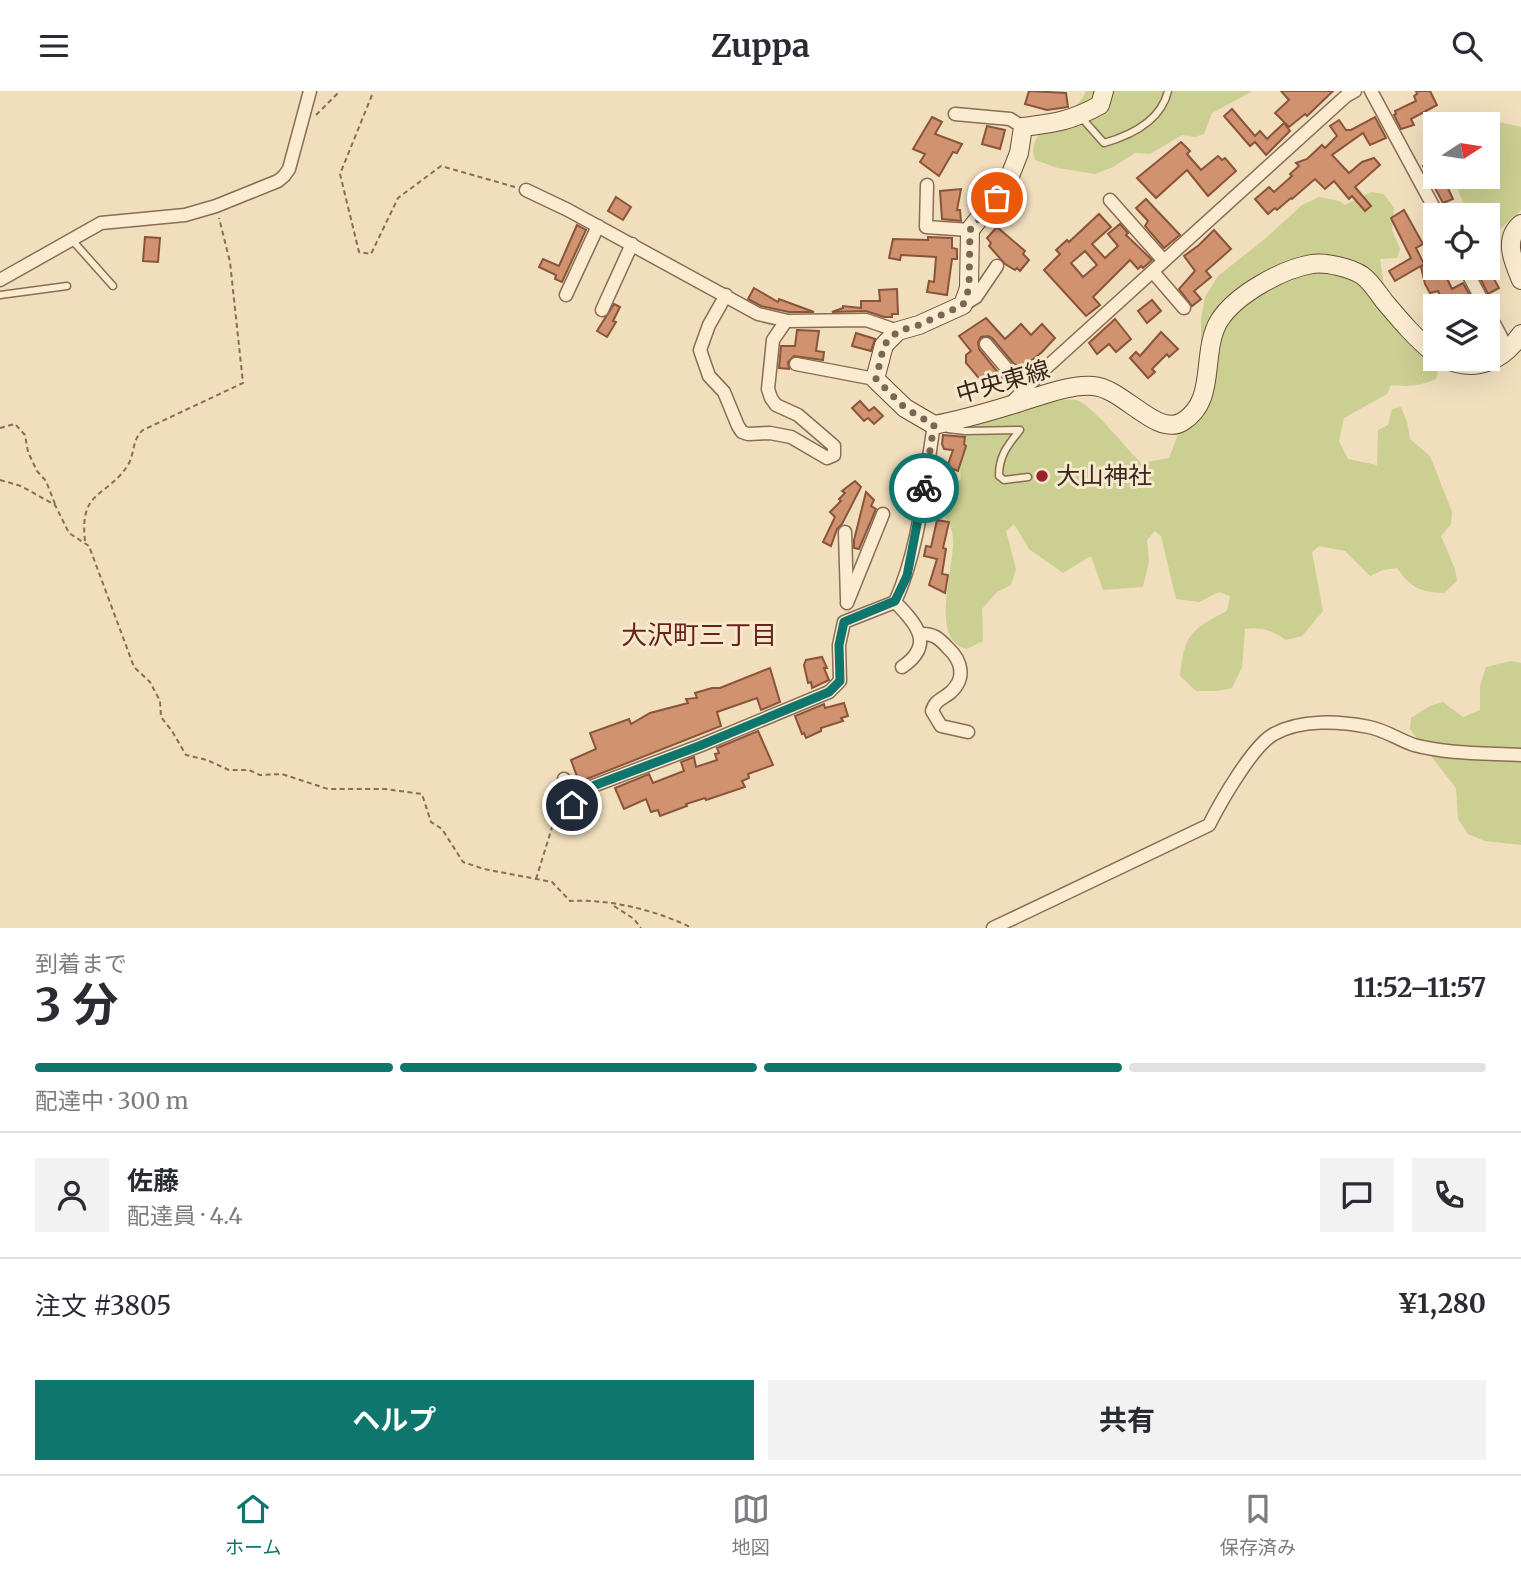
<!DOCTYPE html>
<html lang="ja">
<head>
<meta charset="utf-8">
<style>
  body { margin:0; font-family:Merriweather,"Noto Sans JP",serif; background:#f2f2f3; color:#2b2b33; height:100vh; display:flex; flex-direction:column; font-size:26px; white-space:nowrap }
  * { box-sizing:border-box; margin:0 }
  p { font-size:23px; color:#7c7c81 }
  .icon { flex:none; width:38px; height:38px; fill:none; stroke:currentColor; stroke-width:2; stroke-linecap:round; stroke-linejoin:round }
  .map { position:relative; height:837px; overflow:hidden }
  .drawer { display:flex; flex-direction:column; background:#fff; flex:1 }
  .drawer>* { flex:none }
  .needle { width:46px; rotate:78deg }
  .fabs { position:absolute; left:1423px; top:21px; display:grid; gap:14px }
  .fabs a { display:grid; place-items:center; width:77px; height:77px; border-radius:0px; background:#fff; box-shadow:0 7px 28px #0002; font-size:35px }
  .pin { position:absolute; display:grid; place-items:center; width:60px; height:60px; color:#fff; margin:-30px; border:4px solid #fff; border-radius:50%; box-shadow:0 2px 7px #0007 }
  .courier { position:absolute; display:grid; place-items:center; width:70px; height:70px; margin:-35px; border:5px solid #0f766e; border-radius:50%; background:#fff; color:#222; box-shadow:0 2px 9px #0007 }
  .summary em { font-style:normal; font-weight:700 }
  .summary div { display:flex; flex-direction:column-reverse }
  .summary { display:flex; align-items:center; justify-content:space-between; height:119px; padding:0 35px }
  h1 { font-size:46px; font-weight:700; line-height:52px }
  .bar { display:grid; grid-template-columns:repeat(4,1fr); gap:10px 7px; align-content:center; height:84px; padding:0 35px }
  .bar i { height:9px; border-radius:5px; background:#e1e1e2 }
  .bar .on { background:#0f766e }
  .bar p { grid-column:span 4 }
  .line { display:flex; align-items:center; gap:18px; padding:0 35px; border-top:2px solid #e1e1e2 }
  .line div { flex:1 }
  .round { display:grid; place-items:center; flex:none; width:74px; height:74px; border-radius:0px; background:#f2f2f3 }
  .button { display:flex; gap:14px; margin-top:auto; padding:14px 35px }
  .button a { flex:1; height:80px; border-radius:0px; background:#0f766e; color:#fff; font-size:28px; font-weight:700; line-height:80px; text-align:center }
  .button a+a { background:#f2f2f3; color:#2b2b33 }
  header { display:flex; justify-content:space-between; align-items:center; height:91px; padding:0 35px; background:#fff; font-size:32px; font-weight:700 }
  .menu { display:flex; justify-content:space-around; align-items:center; height:98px; border-top:2px solid #e1e1e2; background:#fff; font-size:19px; color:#7c7c81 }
  .menu a { display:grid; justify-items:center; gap:4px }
  .menu .on { color:#0f766e }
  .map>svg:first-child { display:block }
  .green { fill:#cbcf91 }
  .building { fill:#d19270; stroke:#8a543a; stroke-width:2; fill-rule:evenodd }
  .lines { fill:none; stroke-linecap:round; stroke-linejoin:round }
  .service-casing { stroke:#896d55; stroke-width:9 }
  .minor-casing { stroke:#896d55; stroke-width:15 }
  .secondary-casing { stroke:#6b4f39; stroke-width:20 }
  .path { stroke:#896d55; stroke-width:2; stroke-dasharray:5 3.5; stroke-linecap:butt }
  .service { stroke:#fbebd0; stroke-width:6 }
  .minor { stroke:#fbebd0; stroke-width:12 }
  .secondary { stroke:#fbebd0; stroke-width:18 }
  .done { stroke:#786754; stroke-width:7; stroke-dasharray:0 12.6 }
  .route { stroke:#0f766e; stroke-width:9 }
  .poi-dot { fill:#9b222a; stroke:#f7e8cd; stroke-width:2.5 }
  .labels { text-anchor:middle; stroke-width:6; stroke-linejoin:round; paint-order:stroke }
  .street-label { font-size:24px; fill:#37271b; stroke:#f7e8cd }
  .poi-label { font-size:24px; fill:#37271b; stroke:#f7e8cd; text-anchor:start }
  .neighbourhood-label { font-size:26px; fill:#662318; stroke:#f7e8cd }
</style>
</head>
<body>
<header><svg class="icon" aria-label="menu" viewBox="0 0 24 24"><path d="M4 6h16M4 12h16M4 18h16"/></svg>Zuppa<svg class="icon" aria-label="search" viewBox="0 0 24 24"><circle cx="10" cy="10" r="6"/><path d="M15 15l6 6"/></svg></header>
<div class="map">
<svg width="1521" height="837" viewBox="0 0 1521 837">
  <rect width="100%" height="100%" fill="#f0debd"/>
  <!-- green -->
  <g class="green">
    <path d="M1086 0H1253L1212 22 1204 43 1195 46 1182 44 1150 63 1135 62 1113 76 1095 83 1058 77 1035 69C1024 33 1076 28 1086 0Z"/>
    <polygon points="1478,26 1521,36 1521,119 1488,149 1488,124 1470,124 1460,105 1454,86 1488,86 1488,33 1461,33"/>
    <path d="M1371 101 1384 103 1394 117 1392 139 1400 158 1397 167 1380 168 1389 230 1428 266 1438 282 1436 288C1420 295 1408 296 1391 294L1387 303 1344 327 1339 350 1348 368 1377 374 1378 339 1388 334 1392 318 1401 316 1407 331 1410 348 1430 365 1452 421 1451 433 1441 445 1455 478 1457 490 1444 502C1420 501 1411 497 1397 477L1383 479 1370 485 1345 460 1319 455 1312 461 1323 520 1302 545 1286 549C1272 540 1262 535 1245 538L1242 576 1232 597 1217 600H1196L1180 585C1184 544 1191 538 1227 520L1230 505 1219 501 1199 511 1176 508 1161 445 1155 440 1147 449 1149 470 1143 496 1103 499 1091 465 1063 482 1029 458 1014 433 1006 440 1016 478 1011 494 997 501 982 518 983 550 967 558C928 550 955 476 953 448 953 436 944 422 934 416L938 409 961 388 958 353 962 335C983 329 1061 303 1079 310 1094 317 1127 358 1141 372L1169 367 1187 320 1194 310 1201 285V228L1205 206 1218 185 1266 147 1302 114 1319 106 1339 110 1345 114Z"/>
    <polygon points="1511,570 1521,572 1521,754 1485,750 1468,743 1458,728 1456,697 1410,638 1411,627 1430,615 1443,611 1463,626 1480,619 1480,595 1486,576"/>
  </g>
  <!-- building -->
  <g class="building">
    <polygon points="1029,0 1066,2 1068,16 1047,19 1025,13"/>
    <polygon points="1281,0 1333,0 1307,25 1305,23 1289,36 1275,22 1289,9"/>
    <polygon points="1416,0 1430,0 1437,14 1411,28 1414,34 1401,38 1394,24 1396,23 1395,20 1416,10 1414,5 1417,3"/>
    <polygon points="1232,18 1255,45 1260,40 1267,48 1284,32 1290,40 1266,64 1255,51 1250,55 1224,25"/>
    <polygon points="932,26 942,31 935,43 962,53 957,62 953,61 939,85 920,71 925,63 913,58"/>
    <polygon points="1375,26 1386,47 1370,54 1363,42 1332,64 1349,82 1362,71 1374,67 1380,74 1355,96 1371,115 1365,120 1352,105 1349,108 1334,90 1325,98 1315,88 1292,108 1291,107 1277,119 1275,117 1268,123 1255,108 1269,96 1274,101 1292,85 1290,83 1299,75 1296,72 1307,68 1322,54 1325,57 1337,45 1330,35 1339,29 1346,39 1351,39"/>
    <polygon points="987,35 1005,39 1000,58 982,53"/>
    <polygon points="1181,51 1190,60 1187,63 1201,79 1218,65 1222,69 1225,67 1236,80 1208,105 1187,79 1156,107 1137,87"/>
    <polygon points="1435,69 1435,91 1444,89 1453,108 1443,112 1423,75"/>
    <polygon points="961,98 957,119 960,119 961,130 942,128 940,100"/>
    <polygon points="616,106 631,116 623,129 608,120"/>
    <polygon points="1146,108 1180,144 1164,157 1145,135 1148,130 1136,117"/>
    <polygon points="1404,119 1423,153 1416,157 1424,173 1395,190 1389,180 1411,167 1391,127"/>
    <path d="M1099 123 1111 136 1092 153 1105 167 1118 155 1108 143 1120 133 1128 142 1126 144 1152 169 1143 177 1141 175 1138 178 1130 169 1093 206 1100 214 1086 225 1044 179 1060 163 1056 159 1067 149 1069 151ZM1085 160 1097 174 1083 186 1071 172Z"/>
    <polygon points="577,134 586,139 562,191 555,188 556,184 539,176 543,168 559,175"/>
    <polygon points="997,136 1025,160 1023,163 1029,169 1020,180 1017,177 1015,179 1005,173 989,155 991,152 987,147"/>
    <polygon points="1214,139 1231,158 1206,180 1211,186 1194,200 1201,208 1192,215 1179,198 1195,180 1184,165 1199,154"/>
    <polygon points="145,146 160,147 158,171 143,170"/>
    <polygon points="928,146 952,147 952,157 957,158 957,168 952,168 947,204 927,201 929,190 934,191 936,166 901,164 900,169 889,167 893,148 928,149"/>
    <polygon points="1435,169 1435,177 1442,177 1452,198 1463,192 1471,206 1452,215 1445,215 1438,200 1430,202 1425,193 1421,176"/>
    <polygon points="1475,177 1488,177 1499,197 1488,203"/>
    <polygon points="754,197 778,211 779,208 814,221 789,221 761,215 748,208"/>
    <polygon points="897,198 898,223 892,223 892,226 884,226 866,220 832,221 843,217 843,215 861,217 861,210 880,210 879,199"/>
    <polygon points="1152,209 1161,220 1147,232 1138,220"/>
    <polygon points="614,213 620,216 613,230 616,231 607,246 597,240"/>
    <polygon points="986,227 1005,248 1021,233 1031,244 1042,233 1055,247 1042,261 1022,277 1014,273 992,247 988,245 981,246 978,251 979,258 1004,289 996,296 988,287 983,292 966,272 966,264 971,260 959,245"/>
    <polygon points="1115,228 1131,248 1116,261 1109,253 1097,263 1089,252"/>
    <polygon points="797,239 819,240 816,260 824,261 823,269 794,265 788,271 789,278 779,277 781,255 795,255"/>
    <polygon points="1161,241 1178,258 1169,266 1167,263 1152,278 1155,281 1148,287 1130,267 1136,261 1140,265"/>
    <polygon points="856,242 875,248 871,260 852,255"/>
    <polygon points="860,310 869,320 874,316 883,325 874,333 868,327 864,330 852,317"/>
    <polygon points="943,344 965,346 964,353 966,355 958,380 947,376 953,359 944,358 942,353"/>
    <polygon points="936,380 954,383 950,401 932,404"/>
    <polygon points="855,390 861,396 842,433 837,438 831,455 823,451 835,426 830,421 841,410 839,408 845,402 842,400"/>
    <polygon points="866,401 874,409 871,415 876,418 859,458 854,457 854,449"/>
    <polygon points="937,429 949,431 943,457 946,458 942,483 948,484 945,502 929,494 937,468 924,465 926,455 931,456"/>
    <polygon points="822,566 827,577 824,577 829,589 812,597 811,591 808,592 804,574 806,569"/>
    <polygon points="770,577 780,611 761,619 757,607 717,621 721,635 579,691 571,669 596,658 590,642 629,628 631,633 650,622 688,612 686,608 697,607 695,602 712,597 720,597"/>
    <polygon points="844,612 848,625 841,627 843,630 821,637 821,640 806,647 804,642 802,643 795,625 824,613 825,617"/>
    <polygon points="758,640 773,674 748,683 749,687 742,690 745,696 706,709 705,707 686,713 687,715 660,725 658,719 651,721 646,708 624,718 615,697 649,683 653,692 684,680 681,671 694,666 696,676 717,669 715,663 719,662 717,657"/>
  </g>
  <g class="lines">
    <!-- service casing -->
    <g class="service-casing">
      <g id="service">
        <path d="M1080 25 1104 52C1132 44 1161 30 1168 0"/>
        <polyline points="72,149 113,195"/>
        <polyline points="0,204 67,195"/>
        <path d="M948 338 965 340 1020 339C1008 354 999 364 999 385L1004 389 1028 386"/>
      </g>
    </g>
    <!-- minor casing -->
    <g class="minor-casing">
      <g id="minor">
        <polyline points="1371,0 1438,124"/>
        <polyline points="955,23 1010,28 1023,36"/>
        <polyline points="927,94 926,136 970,139"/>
        <polyline points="526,99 568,119 758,223 788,230 866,229 898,240"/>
        <polyline points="1110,109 1164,170"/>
        <polyline points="1465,177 1485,215"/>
        <polyline points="1153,181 1184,217"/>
        <polyline points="0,189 101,132 185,124 216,115 278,90 284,85 289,78 310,0"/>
        <polyline points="566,204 598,135"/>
        <polyline points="726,204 709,234 700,259 709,285 724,301 738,335 742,341 748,343 770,342 791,346 827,367 834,364 834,355 798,324 776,314 771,307 768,298 773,249 786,230"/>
        <polyline points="963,214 976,206 997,175"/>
        <polyline points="602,219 632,153"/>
        <polyline points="1488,221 1508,259"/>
        <polyline points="986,253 1013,285 1036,287"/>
        <polyline points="796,273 875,288"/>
        <polyline points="1011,312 1047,276 1346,5 1355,0"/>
        <polyline points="845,441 847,508"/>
        <path d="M895 511C917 533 935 554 902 576"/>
        <polyline points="847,512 883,423"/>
        <path d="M920 543C933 542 939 547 948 557 962 570 966 587 951 601 943 608 935 609 932 620L941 635 968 641"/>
        <polyline points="564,688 572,714"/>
        <path d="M569 704 699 655 829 601 840 590 839 554 844 531 895 511C920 456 924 393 934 334"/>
        <path d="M993 837 1209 734C1220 712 1253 654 1274 643 1301 628 1339 630 1369 636 1385 639 1399 649 1414 654 1447 663 1486 662 1521 664"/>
      </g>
    </g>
    <!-- secondary casing -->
    <g class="secondary-casing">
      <g id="secondary">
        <path d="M1104 0 1100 14C1071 30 1055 32 1023 36L1019 62 1008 90 970 139 969 197 963 214 919 234 898 240 884 254 875 288 905 317 934 334C960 329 985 322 1011 314 1035 307 1068 293 1093 295 1123 297 1156 346 1182 331 1218 310 1200 262 1219 230 1235 204 1282 178 1312 173 1326 171 1352 177 1363 185 1371 191 1378 202 1384 210 1400 229 1415 247 1435 263"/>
        <path d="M1521 133C1503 148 1513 170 1521 189"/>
        <path d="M1445 268C1476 282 1503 270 1521 243"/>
      </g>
    </g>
    <!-- path -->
    <g class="path">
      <polyline points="372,4 340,83 359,161 371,163 398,107 441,75 515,96"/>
      <polyline points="316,24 340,0"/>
      <polyline points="0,337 15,333 25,344 28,361 37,380 46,390 55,413"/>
      <path d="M0 389 21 395 55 414 69 442 89 455 134 576 150 591 160 610 161 626 172 640 186 664 207 669 229 679H249L260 684 282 683 328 698H385L422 703 431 731 442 738 463 771 484 778 552 791 570 810C610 808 656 819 692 837"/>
      <path d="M85 450C79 398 107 407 128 374 135 362 132 348 143 339L243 292 230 171 219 127"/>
      <polyline points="536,788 554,730 571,726"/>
      <polyline points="614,815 634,828 641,837"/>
    </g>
    <!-- service -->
    <use href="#service" class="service"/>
    <!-- minor -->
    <use href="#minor" class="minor"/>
    <!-- secondary -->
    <use href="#secondary" class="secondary"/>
  </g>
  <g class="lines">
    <!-- done -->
    <polyline class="done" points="924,397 934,334 905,317 876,288 884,254 898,240 919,234 963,214 969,197 970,139 997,107"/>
    <!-- route -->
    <polyline class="route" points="572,714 569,704 699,655 829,601 840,590 839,554 844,531 895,510 907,485 924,397"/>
  </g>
  <!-- markers -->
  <circle class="poi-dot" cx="1042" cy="385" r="7"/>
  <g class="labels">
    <!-- street labels -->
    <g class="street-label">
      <text transform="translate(1003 291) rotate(-16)" y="8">中央東線</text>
    </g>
    <!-- poi labels -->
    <g class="poi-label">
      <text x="1056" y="393">大山神社</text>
    </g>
    <!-- neighbourhood labels -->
    <g class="neighbourhood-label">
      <text x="699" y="553">大沢町三丁目</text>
    </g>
  </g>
</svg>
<div class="fabs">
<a><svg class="needle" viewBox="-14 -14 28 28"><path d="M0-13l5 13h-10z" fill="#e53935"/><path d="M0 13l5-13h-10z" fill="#7c7c81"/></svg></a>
<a><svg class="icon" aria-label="locate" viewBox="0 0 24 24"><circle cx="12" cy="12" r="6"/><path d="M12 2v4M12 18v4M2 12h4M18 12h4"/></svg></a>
<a><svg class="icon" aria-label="layers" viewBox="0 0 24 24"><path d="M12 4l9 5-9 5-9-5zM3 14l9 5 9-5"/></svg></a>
</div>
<div class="pin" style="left:997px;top:107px;background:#ea580c"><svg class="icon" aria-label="bag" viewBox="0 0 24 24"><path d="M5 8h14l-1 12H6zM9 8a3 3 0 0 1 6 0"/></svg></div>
<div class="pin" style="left:572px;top:714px;background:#1f2937"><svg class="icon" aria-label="home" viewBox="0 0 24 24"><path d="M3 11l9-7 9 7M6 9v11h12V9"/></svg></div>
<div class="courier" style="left:924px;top:397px"><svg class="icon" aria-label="bike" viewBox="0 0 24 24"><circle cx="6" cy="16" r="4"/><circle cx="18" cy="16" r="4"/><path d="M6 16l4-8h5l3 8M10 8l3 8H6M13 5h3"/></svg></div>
</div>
<section class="drawer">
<div class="summary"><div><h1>3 分</h1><p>到着まで</p></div><em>11:52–11:57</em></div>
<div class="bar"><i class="on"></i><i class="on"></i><i class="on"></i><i></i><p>配達中 · 300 m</p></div>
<div class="line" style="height:126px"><a class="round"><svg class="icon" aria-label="person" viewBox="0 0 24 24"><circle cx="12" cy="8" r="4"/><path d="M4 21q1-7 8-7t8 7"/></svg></a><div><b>佐藤</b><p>配達員 · 4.4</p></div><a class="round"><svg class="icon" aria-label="chat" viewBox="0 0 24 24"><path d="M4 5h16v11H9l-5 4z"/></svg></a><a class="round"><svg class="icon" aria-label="phone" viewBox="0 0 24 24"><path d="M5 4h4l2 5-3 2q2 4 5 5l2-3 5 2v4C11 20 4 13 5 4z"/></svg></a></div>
<div class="line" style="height:91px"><div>注文 #3805</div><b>¥1,280</b></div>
<div class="button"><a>ヘルプ</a><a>共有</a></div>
</section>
<nav class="menu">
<a class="on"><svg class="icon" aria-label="home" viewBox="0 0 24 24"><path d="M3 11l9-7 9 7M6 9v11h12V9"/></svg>ホーム</a>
<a><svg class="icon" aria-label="map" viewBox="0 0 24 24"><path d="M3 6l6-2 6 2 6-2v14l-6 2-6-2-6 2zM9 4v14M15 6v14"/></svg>地図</a>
<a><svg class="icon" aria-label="saved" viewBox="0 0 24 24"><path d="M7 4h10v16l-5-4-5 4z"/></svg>保存済み</a>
</nav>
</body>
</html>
